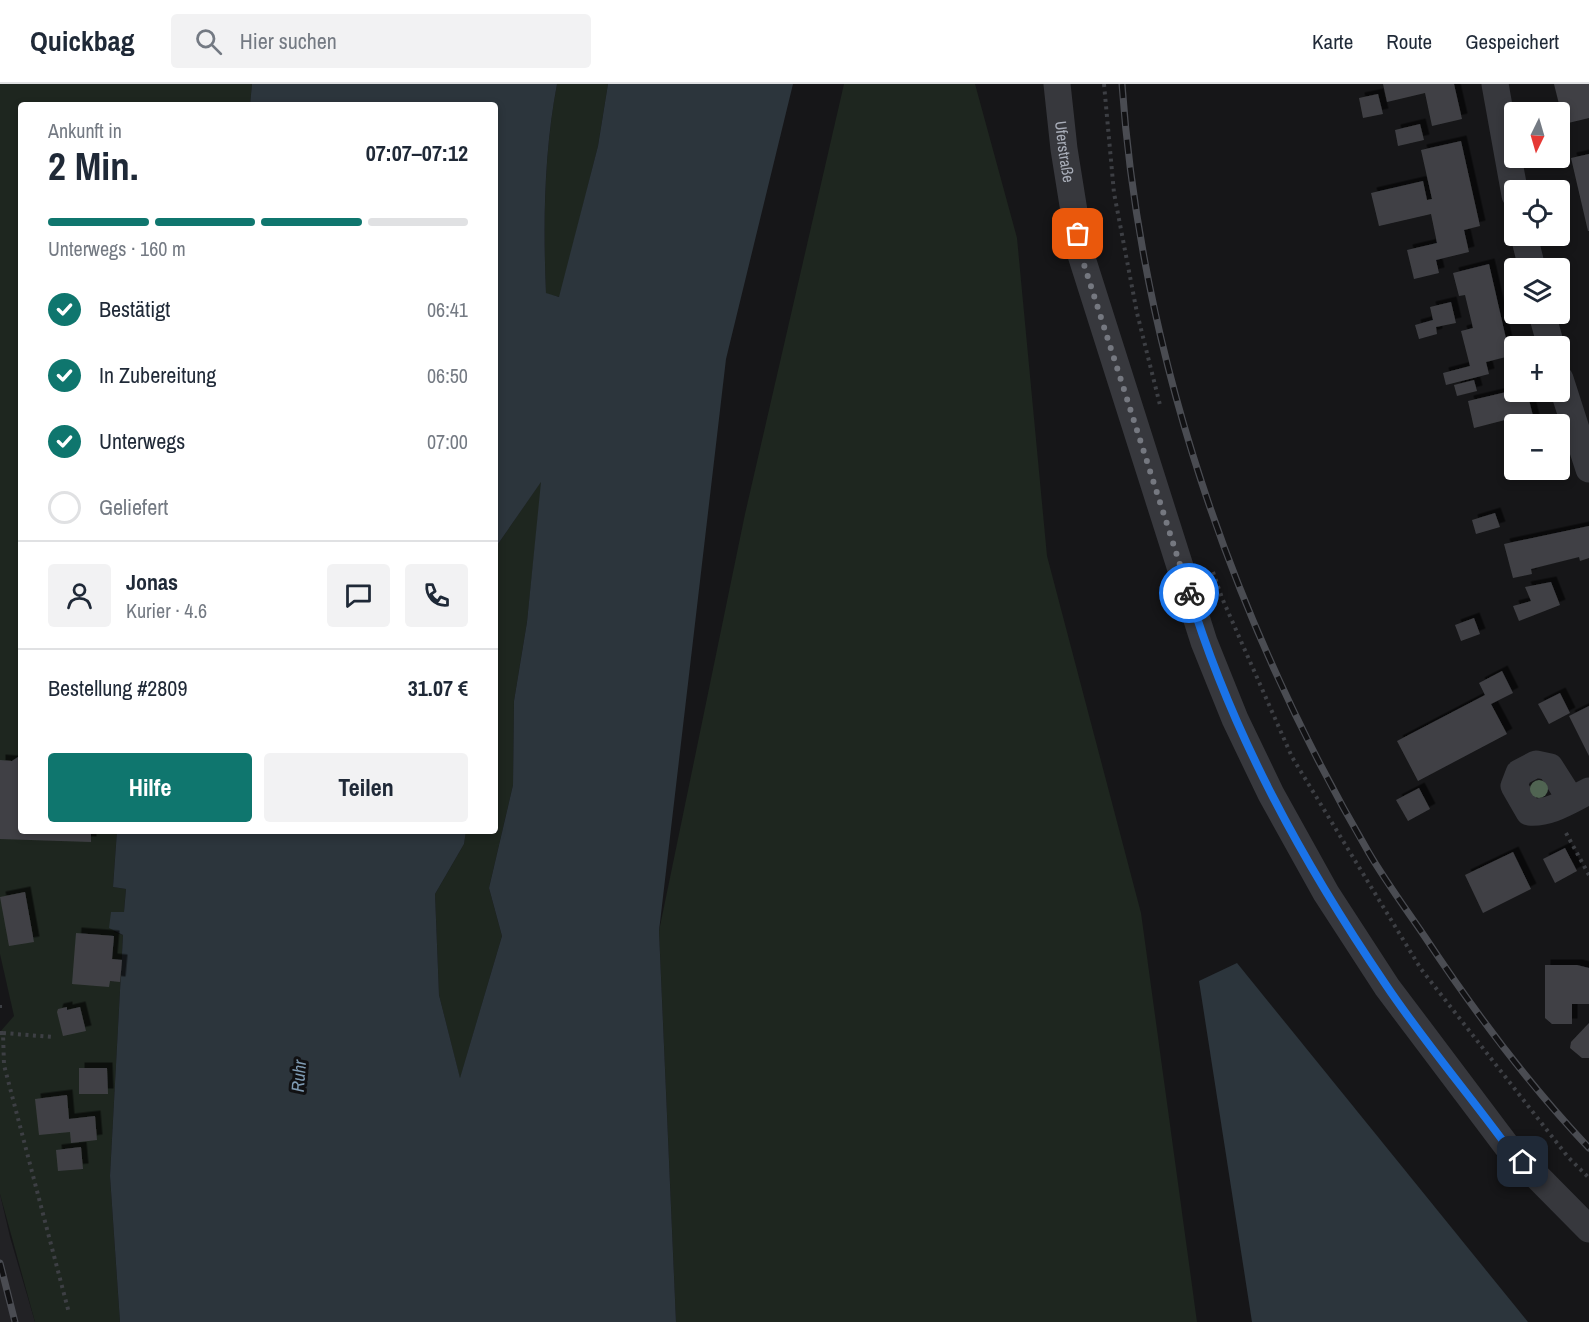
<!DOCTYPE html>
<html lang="de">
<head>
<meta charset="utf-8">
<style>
  body { margin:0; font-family:"Archivo Narrow",sans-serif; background:#f2f2f3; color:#1f2937; height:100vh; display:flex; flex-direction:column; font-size:22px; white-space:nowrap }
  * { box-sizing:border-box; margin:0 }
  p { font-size:20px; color:#747a83 }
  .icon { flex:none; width:33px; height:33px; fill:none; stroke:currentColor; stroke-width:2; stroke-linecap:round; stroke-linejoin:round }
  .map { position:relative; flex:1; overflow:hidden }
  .panel { position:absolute; left:18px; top:18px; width:480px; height:732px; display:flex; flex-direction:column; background:#fff; border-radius:6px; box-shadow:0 3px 9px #0003 }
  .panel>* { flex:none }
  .needle { width:39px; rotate:185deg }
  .buttons { position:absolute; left:1504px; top:18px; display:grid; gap:12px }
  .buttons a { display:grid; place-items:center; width:66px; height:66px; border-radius:6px; background:#fff; box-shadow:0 3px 9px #0003; font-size:30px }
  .pin { position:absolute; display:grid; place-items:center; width:51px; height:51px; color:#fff; margin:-26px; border-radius:12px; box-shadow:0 3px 9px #0006 }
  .courier { position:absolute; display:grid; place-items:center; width:60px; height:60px; margin:-30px; border:4px solid #1a73e8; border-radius:50%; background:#fff; color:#222; box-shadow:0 2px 8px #0007 }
  .summary em { font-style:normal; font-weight:800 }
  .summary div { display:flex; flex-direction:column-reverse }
  .summary { display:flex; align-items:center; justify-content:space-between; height:102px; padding:0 30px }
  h1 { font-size:39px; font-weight:800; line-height:45px }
  .bar { display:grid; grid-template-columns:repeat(4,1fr); gap:9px 6px; align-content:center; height:72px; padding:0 30px }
  .bar i { height:8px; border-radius:4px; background:#e0e1e3 }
  .bar .on { background:#0f766e }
  .bar p { grid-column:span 4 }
  .line { display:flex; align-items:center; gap:15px; padding:0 30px; border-top:2px solid #e0e1e3 }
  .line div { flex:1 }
  .round { display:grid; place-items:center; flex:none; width:63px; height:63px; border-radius:6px; background:#f2f2f3 }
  ol { padding:0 30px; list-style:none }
  li { display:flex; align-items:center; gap:18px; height:66px }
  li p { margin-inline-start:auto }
  li .icon { padding:6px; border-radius:50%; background:#0f766e; color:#fff; stroke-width:4 }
  li:last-child { color:#747a83 }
  li i { width:33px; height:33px; border:3px solid #e0e1e3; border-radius:50% }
  .primary-button { display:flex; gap:12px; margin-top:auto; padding:12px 30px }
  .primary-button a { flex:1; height:69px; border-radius:6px; background:#0f766e; color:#fff; font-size:24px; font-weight:800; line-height:69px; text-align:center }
  .primary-button a+a { background:#f2f2f3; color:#1f2937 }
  header { display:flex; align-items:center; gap:36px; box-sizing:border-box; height:84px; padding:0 30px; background:#fff; border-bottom:2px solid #e0e1e3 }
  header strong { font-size:28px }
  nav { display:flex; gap:33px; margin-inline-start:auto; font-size:21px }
  .search { width:420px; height:54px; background:#f2f2f3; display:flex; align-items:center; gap:15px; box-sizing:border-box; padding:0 21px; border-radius:6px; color:#747a83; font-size:22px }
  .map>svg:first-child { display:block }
  .built { fill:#222225 }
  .green { fill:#1e261f }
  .water { fill:#2c353c }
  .building { fill:#404145; filter:url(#shadow) }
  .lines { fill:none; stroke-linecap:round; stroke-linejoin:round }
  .path { stroke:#3d3f44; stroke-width:4; stroke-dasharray:3 4.5; stroke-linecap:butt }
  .street { stroke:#37383d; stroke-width:27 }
  .rail-casing { stroke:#4a4c52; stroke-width:7 }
  .rail { stroke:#111113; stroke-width:4.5; stroke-dasharray:14; stroke-linecap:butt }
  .tree { fill:#506452 }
  .done { stroke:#757880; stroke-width:6; stroke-dasharray:0 10.8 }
  .route { stroke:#1a73e8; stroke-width:8 }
  .labels { text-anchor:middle; stroke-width:6; stroke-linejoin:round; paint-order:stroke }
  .street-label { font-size:16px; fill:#a8adb8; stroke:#111113 }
  .water-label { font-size:18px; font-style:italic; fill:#7f9bb3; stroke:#111113 }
</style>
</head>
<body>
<header>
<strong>Quickbag</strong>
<div class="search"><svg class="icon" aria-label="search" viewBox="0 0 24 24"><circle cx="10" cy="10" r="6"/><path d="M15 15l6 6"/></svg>Hier suchen</div>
<nav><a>Karte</a><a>Route</a><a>Gespeichert</a></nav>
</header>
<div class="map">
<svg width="1589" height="1238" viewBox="0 0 1589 1238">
  <defs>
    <filter id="shadow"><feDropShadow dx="5.5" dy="-5.5" stdDeviation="0" flood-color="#0009"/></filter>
  </defs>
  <rect width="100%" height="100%" fill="#161618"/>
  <!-- built -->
  <polygon class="built" points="0,1110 10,1153 35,1238 0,1238"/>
  <!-- green -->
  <g class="green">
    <polygon points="0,0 252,0 250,21 21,21 21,747 117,747 113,803 126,805 124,828 114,848 123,851 110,1092 120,1238 35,1238 0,1110 0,948 14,932 0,870"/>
    <path d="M557 0H608L598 62 560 213 546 210C543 140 544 68 557 0Z"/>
    <polygon points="844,0 975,0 1017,154 1047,472 1141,829 1197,1238 676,1238 659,847 745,430"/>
    <polygon points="542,396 527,538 514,617 513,701 489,804 502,852 460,995 439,911 435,810 464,760 466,747 495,747 495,488 498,460"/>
  </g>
  <!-- water -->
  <g class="water">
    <path d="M252 0H557C544 68 543 140 546 209L559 213 598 62 608 0H793L726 275 659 847 676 1238H120L110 1092 123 851 109 844 111 828H124L126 805 113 803 117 747H466L464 760 435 810 439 911 460 994 502 852 489 804 513 701 514 617 527 538 541 398 498 460 495 488V21H250Z"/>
    <polygon points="1237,879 1528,1238 1252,1238 1199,897"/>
  </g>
  <!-- building -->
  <g class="building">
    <polygon points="1383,0 1454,0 1462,35 1432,42 1425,9 1387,18"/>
    <polygon points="1554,0 1589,0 1589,34 1564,40"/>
    <polygon points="1378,10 1383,30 1363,34 1359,14"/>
    <polygon points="1420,40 1424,56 1398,62 1395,46"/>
    <polygon points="1461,57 1480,142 1464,146 1469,168 1436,176 1439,189 1414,195 1407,166 1437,159 1431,130 1379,142 1371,109 1423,97 1427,116 1432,115 1421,66"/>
    <polygon points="1589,70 1589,147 1588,147 1571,74"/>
    <polygon points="1489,180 1510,272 1486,278 1489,290 1446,301 1443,289 1470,282 1461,247 1473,244 1465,211 1459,212 1453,189"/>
    <polygon points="1451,218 1456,239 1436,243 1437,250 1419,255 1415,241 1433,236 1430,223"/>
    <polygon points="1474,296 1477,307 1457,312 1454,301"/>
    <polygon points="1515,306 1527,308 1535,340 1515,340 1515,386 1545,386 1512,394 1505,364 1511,362 1505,336 1474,344 1468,317"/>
    <polygon points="1495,429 1500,443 1476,450 1472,436"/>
    <polygon points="1589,442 1589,474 1580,477 1579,473 1531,485 1532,490 1513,494 1504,460"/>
    <polygon points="1551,498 1560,521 1519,537 1513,522 1531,517 1525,503"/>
    <polygon points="1474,534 1480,550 1461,557 1455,541"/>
    <polygon points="1502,587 1513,609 1491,620 1507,650 1418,697 1397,657 1485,611 1479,599"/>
    <polygon points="1560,609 1570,629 1549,640 1538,620"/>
    <polygon points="1589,622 1589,672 1569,632"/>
    <polygon points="21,671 21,747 91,747 91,758 0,755 0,676 12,677"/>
    <polygon points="1419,704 1430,725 1408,737 1396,716"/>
    <polygon points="1565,764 1577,787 1555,799 1543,775"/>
    <polygon points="1513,768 1531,805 1483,829 1465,791"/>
    <polygon points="25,808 34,858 9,862 0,813"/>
    <polygon points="76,849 114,852 112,875 122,876 120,898 110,897 109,903 72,900"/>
    <polygon points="1545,881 1577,881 1589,884 1589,920 1572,920 1572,940 1552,940 1545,934"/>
    <polygon points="67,923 67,926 80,923 86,947 63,952 57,928 58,925"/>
    <polygon points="1589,939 1589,974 1582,974 1570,964 1571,958"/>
    <polygon points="79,984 107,984 108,1010 79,1010"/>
    <polygon points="67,1011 69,1035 95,1032 97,1056 71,1059 70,1048 39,1051 35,1015"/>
    <polygon points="81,1063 83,1085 58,1087 56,1066"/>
  </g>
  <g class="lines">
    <!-- path -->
    <g class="path">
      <polyline points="1104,0 1114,109 1137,229 1160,321"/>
      <polyline points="1213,488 1222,514 1292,673 1421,885 1568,1073 1589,1094"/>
      <polyline points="1566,749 1589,791"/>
      <polyline points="0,921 0,925"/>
      <polyline points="0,949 3,949 4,981 69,1229"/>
      <polyline points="3,949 53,953"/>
    </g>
    <!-- street -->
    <g class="street">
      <path id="s1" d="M1057 0 1064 65 1081 171 1204 558 1235 635 1271 710 1326 809 1387 903 1506 1061 1589 1145"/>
      <polyline points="1495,0 1515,111"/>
      <polyline points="1524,152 1532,184"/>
      <polyline points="1542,230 1551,262"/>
      <polyline points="1560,295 1589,385"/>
      <path d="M1571 716 1550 683 1536 680 1519 689 1514 702 1529 728C1550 730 1570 716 1589 707"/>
    </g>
    <!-- rail casing -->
    <g class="rail-casing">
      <g id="rail">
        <path d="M1122 0C1141 270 1233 536 1369 769 1386 798 1406 825 1425 853 1474 927 1528 1000 1589 1064"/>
        <polyline points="0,1179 15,1238"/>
      </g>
    </g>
    <!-- rail -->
    <use href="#rail" class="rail"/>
  </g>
  <!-- trees -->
  <circle class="tree" cx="1539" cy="705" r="9"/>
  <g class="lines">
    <!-- done -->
    <polyline class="done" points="1078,150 1081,171 1189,509"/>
    <!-- route -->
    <path class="route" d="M1189 509C1232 650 1303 779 1386 901 1423 956 1467 1008 1506 1061L1523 1078"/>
  </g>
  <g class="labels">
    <!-- street labels -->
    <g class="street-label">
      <text dy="6" stroke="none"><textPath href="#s1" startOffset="68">Uferstraße</textPath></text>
    </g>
    <!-- water labels -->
    <g class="water-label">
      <text transform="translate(299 992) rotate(-86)" y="6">Ruhr</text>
    </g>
  </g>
</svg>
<div class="buttons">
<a><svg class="needle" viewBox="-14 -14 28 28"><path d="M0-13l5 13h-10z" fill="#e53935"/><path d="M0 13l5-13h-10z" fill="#747a83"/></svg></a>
<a><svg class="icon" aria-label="locate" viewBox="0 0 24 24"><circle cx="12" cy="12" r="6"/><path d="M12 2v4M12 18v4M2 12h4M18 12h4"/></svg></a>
<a><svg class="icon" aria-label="layers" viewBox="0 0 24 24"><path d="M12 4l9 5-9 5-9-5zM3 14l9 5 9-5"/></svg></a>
<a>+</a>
<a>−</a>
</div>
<div class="pin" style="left:1078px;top:150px;background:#ea580c"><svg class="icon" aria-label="bag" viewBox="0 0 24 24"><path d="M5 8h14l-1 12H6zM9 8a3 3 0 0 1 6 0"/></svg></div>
<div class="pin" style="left:1523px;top:1078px;background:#1f2937"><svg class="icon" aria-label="home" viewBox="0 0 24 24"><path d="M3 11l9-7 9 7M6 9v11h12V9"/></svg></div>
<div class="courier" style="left:1189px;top:509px"><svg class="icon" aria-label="bike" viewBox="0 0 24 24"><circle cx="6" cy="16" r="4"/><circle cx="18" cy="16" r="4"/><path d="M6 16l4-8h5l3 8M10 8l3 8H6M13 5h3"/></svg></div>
<section class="panel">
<div class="summary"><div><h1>2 Min.</h1><p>Ankunft in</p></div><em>07:07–07:12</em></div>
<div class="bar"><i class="on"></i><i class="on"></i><i class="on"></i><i></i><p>Unterwegs · 160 m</p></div>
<ol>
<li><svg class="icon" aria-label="check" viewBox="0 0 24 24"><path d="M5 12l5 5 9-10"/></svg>Bestätigt<p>06:41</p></li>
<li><svg class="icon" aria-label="check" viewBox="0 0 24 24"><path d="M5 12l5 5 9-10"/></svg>In Zubereitung<p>06:50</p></li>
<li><svg class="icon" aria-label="check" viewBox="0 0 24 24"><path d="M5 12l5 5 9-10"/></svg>Unterwegs<p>07:00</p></li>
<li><i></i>Geliefert</li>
</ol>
<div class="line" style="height:108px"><a class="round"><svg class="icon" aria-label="person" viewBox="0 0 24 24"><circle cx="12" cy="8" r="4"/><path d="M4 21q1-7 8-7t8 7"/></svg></a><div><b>Jonas</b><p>Kurier · 4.6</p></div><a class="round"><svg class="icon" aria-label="chat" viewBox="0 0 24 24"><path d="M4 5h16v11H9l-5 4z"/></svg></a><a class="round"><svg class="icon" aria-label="phone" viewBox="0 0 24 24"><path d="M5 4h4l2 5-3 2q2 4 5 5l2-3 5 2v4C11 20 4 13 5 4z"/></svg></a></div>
<div class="line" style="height:78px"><div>Bestellung #2809</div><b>31.07 €</b></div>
<div class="primary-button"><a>Hilfe</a><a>Teilen</a></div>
</section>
</div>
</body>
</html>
